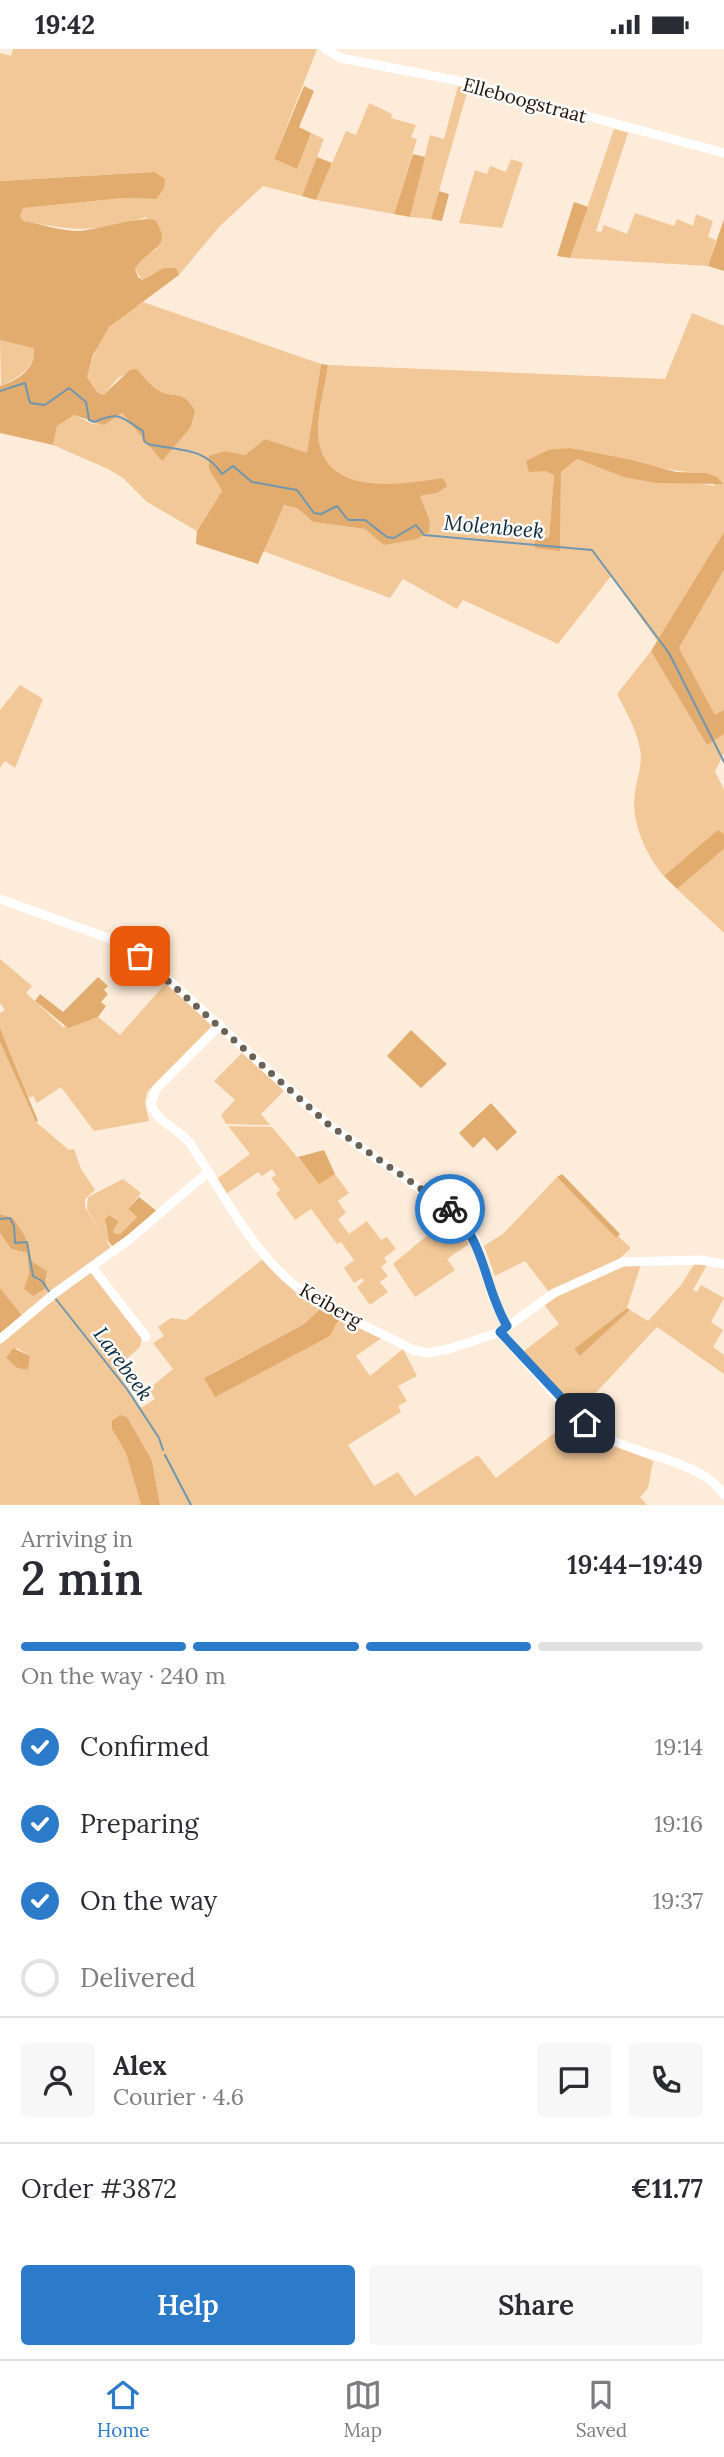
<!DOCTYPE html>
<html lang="en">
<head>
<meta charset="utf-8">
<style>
  body { margin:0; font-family:Lora,serif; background:#f7f7f7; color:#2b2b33; height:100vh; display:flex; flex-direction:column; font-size:26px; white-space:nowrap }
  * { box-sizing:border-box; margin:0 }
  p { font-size:23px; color:#7c7c81 }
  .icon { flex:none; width:38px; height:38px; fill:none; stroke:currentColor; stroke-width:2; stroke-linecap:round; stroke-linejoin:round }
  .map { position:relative; height:1456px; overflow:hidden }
  .drawer { display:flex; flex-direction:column; background:#fff; flex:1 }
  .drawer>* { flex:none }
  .pin { position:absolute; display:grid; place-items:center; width:60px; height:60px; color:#fff; margin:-30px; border-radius:14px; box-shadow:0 4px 10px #0006 }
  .courier { position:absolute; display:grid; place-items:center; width:70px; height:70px; margin:-35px; border:5px solid #2c7bcb; border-radius:50%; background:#fff; color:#222; box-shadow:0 2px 9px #0007 }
  .overview em { font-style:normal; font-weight:600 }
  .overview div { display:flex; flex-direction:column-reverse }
  .overview { display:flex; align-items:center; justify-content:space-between; height:119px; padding:0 21px }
  h1 { font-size:46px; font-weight:600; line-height:52px }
  .bar { display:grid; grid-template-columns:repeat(4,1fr); gap:10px 7px; align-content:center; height:84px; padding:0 21px }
  .bar i { height:9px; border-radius:5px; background:#e1e1e2 }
  .bar .active { background:#2c7bcb }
  .bar p { grid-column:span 4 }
  .line { display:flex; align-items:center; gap:18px; padding:0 21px; border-top:2px solid #e1e1e2 }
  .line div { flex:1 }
  .round { display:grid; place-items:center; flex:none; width:74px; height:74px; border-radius:7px; background:#f7f7f7 }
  ol { padding:0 21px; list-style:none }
  li { display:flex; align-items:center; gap:21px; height:77px }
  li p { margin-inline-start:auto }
  li .icon { padding:7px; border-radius:50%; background:#2c7bcb; color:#fff; stroke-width:4 }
  li:last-child { color:#7c7c81 }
  li i { width:38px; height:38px; border:4px solid #e1e1e2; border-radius:50% }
  .cta { display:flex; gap:14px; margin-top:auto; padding:14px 21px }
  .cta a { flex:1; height:80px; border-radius:7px; background:#2c7bcb; color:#fff; font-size:28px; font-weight:600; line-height:80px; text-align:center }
  .cta a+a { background:#f7f7f7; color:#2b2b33 }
  .status { display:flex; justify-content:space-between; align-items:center; height:49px; padding:0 35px; background:#fff; direction:ltr }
  .status svg { height:19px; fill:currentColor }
  .menu { display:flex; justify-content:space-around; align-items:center; height:98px; border-top:2px solid #e1e1e2; background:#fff; font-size:19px; color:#7c7c81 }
  .menu a { display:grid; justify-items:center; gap:4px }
  .menu .active { color:#2c7bcb }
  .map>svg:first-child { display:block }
  .green { fill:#f3c898; fill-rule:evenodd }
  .forest { fill:#e1ac6e }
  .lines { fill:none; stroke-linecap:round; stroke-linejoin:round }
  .stream { stroke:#7097b0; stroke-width:2 }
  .minor { stroke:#fff; stroke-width:9 }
  .done { stroke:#6b6156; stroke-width:7; stroke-dasharray:0 12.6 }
  .route { stroke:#2c7bcb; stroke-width:9 }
  .labels { text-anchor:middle; stroke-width:5; stroke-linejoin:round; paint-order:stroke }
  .street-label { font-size:19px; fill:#1c1610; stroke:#fffbf8 }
  .water-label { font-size:21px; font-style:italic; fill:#0b2c40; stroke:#fffbf8 }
</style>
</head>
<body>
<div class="status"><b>19:42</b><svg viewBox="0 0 49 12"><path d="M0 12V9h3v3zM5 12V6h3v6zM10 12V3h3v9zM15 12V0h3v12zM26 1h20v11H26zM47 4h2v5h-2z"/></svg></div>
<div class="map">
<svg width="724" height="1456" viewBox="0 0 724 1456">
  <rect width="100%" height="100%" fill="#fdecd9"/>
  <!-- green -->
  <g class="green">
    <path d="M0 0V4L11 7 13 0H317L274 110 297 120 311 84 324 90 302 147 263 137 219 178 179 226 176 219 152 225 142 231 135 220 140 210 157 200 146 168C95 184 75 182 23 172L19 167 23 159 124 149 156 150 154 123 0 132Z"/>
    <polygon points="458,37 468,40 431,170 410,168 430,86 444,90"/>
    <polygon points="369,54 392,65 391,69 416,76 411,88 417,90 394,165 316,151 346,82 356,86"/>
    <polygon points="614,80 628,84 596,182 601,183 604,176 627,185 635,164 674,177 677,170 693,177 696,165 713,172 708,188 716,191 708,217 570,209"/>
    <polygon points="511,110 523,114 502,179 459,174 475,121 487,125 490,117 506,123"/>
    <path d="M143 253 321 315 307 405 265 390 245 406 225 402 209 420 222 442 197 482 147 453 123 429 108 420 53 396 57 377 74 366 93 375 122 364 162 411 191 378 195 362C183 339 175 351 158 341 150 336 143 327 137 320L118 329 103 346 97 343 87 328C93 306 101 283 119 268 126 262 136 259 143 253Z"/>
    <path d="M692 264 724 277V483L658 593 611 527 558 595 463 551 457 560 403 530 390 549 263 502 284 456 297 459 313 473 365 480 384 495 429 483 430 472 420 447 437 444 442 430C399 436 323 448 318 386 317 364 325 338 328 316L665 330ZM571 399C615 407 660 423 706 424L715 437 599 418 577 410 561 423 560 501 549 490 554 426 545 422Z"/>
    <path d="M0 291 34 298C36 320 18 328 1 337Z"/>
    <polygon points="724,521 724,661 715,667 679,599"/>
    <path d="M651 602 707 695 724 685V705L715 722 724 741V785L718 782 664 827C646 807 630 771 635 743 637 728 643 715 640 700 636 680 626 662 617 645Z"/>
    <polygon points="20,636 43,650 15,719 5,712 0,719 0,661"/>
    <polygon points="724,800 724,884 677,840"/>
    <polygon points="0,910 32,937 26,944 63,978 98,968 120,986 166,934 212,977 147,1043 145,1054 149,1072 94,1082 61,1038 37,1054 33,1047 29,1049 0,979 0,964 5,961 0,954"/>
    <polygon points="0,993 36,1073 69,1101 74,1100 81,1120 95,1141 85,1150 85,1158 105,1191 87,1160 88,1148 123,1130 141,1144 128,1160 137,1168 120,1185 115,1185 113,1181 119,1174 105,1175 109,1193 106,1192 112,1200 25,1270 0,1239 0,1184 11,1200 27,1204 29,1225 47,1232 47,1222 31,1212 25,1187 13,1169 0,1165"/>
    <polygon points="242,1004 284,1042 261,1065 270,1076 226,1075 221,1066 235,1051 214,1032"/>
    <polygon points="228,1077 272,1078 319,1134 335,1125 349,1144 338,1152 346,1164 338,1170 349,1185 367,1172 381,1191 387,1188 396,1200 384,1209 387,1213 381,1218 388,1227 380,1233 388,1243 370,1256 357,1238 364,1232 362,1229 354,1234 344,1219 354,1211 341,1193 337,1195 311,1160 295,1171 276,1145 280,1141 271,1129 276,1126 272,1120 262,1127 258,1123 226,1145 217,1130 250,1105"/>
    <polygon points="557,1128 616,1189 618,1187 631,1199 619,1210 549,1243 525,1212 495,1227 484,1197 504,1184"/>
    <polygon points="449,1168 469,1195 447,1210 455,1221 415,1248 393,1215"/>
    <path d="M263 1210 321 1259 304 1275 205 1328 340 1267 383 1288 356 1307 370 1327 403 1300 417 1327 398 1337 407 1352 398 1357 401 1363 348 1396 374 1437 398 1423 415 1447 478 1406 496 1429 574 1369 612 1396 653 1412 648 1439 640 1448 647 1456H160L152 1412 112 1380 126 1404 141 1456H0V1294L90 1222 142 1287 140 1298 115 1320 141 1359 155 1350 149 1340 173 1320 153 1294 164 1287 158 1278 171 1269 186 1271ZM17 1299 30 1307 28 1321 17 1319 6 1309Z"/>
    <polygon points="695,1214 708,1214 693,1241 697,1243 701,1236 724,1249 711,1273 723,1281 713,1298 724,1306 724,1325 657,1278 578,1363 523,1303 559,1275 543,1254 626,1216 641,1215 627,1259 574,1300 580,1307 630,1261 648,1272 681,1236"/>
  </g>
  <!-- forest -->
  <g class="forest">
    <polygon points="304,37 314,42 299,78 311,84 297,120 274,110"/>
    <polygon points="413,105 425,108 410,168 394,165"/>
    <polygon points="317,108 332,114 316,151 302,147"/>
    <path d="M154 123 165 130 164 139 156 150 124 149 23 159 20 167 23 172C41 175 61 182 78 182 99 181 138 167 155 171 175 200 146 199 135 220L138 228 142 231 164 219H176L179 226 109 278 93 306 87 328 97 343 103 346 130 321 137 320C143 327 150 336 158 341 175 351 183 339 195 362L191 378 162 412 122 364 104 376 74 366 57 377 53 396 0 384V337C18 331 36 320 34 299L0 291V132Z"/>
    <polygon points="439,142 449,145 442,172 431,170"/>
    <polygon points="574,153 588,158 570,209 557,207"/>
    <polygon points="724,170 724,222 708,217"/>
    <path d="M321 315 328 316C325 338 317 364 318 386 323 448 399 436 443 429L447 437 437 444 420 447 430 472 429 483 417 490 384 496 365 480 313 473 297 459 284 456 258 515 196 495 197 482 222 442 209 420V407L225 402 245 406 265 390 307 404Z"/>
    <polygon points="571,399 632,411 676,423 706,424 717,428 723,435 656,434 624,428 577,410 561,423 560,502 535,499 535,487 549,489 554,426 545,422 529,423 526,412 548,401"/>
    <polygon points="724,483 724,521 679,599 715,666 724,661 724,685 707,696 651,602"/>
    <polygon points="718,781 724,785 724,800 677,840 664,827"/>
    <polygon points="98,928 108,937 104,941 108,945 101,953 106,957 98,968 68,979 35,952 40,945 63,963"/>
    <polygon points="0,979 38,1072 36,1073 0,993"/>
    <polygon points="411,981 447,1015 421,1039 387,1007"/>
    <polygon points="491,1054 517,1083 497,1102 484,1088 473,1099 459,1084"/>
    <polygon points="324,1101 335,1125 319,1135 298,1108"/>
    <polygon points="562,1125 620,1185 616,1189 557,1128"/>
    <polygon points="139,1148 159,1164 114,1199 109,1193 105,1171 109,1166 119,1173 113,1181 115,1185 120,1185 137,1168 128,1160"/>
    <polygon points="0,1165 13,1169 25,1187 31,1212 47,1222 45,1240 33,1247 24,1240 29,1225 27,1204 11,1200 0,1184"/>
    <polygon points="0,1239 25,1270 0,1289"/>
    <polygon points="321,1259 340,1267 330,1287 215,1348 204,1329 304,1275"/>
    <polygon points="627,1259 630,1261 580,1307 574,1300"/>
    <polygon points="13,1299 30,1307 28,1321 17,1319 6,1309"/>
    <polygon points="120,1366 127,1368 152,1412 160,1456 141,1456 126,1404 112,1380 112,1372"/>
  </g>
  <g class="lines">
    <!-- stream -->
    <g class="stream">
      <path d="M0 342 25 334 30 354 45 356 69 339 86 353 89 371 94 373C120 362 121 368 143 382L144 392 148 395C177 402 204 397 222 425L233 417 252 433 297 441 314 464 321 465 337 457 348 471H365L387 488 394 489 416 476 424 486 592 501 669 604 724 713"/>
      <polyline points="0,1170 10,1169 14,1177 15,1194 27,1193 33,1227 42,1232 50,1244"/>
      <polyline points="55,1249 127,1340 159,1389 163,1401"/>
      <polyline points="165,1406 191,1456"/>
    </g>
    <!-- minor -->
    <g class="minor">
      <polyline points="325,0 341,9 454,31 724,104"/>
      <polyline points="0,850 119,893 150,914 328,1075 449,1160 465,1174 475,1189 493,1250 507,1277"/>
      <path d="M220 976 156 1040 151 1055C158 1076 179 1078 191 1096 226 1148 255 1211 309 1247 341 1268 379 1282 413 1301L427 1304 449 1300 500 1283 554 1244 623 1213 701 1211 724 1215"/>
      <polyline points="92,1218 146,1288"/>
      <path d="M500 1283C531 1317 560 1359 599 1384 634 1407 701 1410 724 1446"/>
      <polyline points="0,1290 55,1244 130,1190 208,1123"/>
    </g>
  </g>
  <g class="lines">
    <!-- done -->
    <polyline class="done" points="140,907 328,1075 450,1160"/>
    <!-- route -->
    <path class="route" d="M450 1160C487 1195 483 1236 507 1277L500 1283 585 1374"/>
  </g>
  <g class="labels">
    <!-- street labels -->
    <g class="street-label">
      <text transform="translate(525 51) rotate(15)" y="7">Elleboogstraat</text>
      <text transform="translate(331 1256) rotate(30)" y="7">Keiberg</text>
    </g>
    <!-- water labels -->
    <g class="water-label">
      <text transform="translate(494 478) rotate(5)" y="7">Molenbeek</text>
      <text transform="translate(123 1315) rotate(54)" y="7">Larebeek</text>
    </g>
  </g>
</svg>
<div class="pin" style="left:140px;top:907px;background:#ea580c"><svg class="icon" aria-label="bag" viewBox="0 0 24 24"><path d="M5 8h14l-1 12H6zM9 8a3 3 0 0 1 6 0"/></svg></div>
<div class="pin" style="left:585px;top:1374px;background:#1f2937"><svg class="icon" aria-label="home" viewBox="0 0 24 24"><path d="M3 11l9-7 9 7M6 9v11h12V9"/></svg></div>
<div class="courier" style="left:450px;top:1160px"><svg class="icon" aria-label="bike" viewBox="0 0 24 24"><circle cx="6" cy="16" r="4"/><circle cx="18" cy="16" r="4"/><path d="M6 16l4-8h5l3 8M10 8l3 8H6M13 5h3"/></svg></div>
</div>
<section class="drawer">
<div class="overview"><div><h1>2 min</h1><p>Arriving in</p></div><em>19:44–19:49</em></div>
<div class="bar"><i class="active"></i><i class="active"></i><i class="active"></i><i></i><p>On the way · 240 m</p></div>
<ol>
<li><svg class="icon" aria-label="check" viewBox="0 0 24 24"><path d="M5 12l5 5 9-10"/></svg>Confirmed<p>19:14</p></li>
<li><svg class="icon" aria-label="check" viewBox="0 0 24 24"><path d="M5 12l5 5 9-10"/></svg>Preparing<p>19:16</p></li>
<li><svg class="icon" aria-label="check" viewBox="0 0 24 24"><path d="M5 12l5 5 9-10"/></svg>On the way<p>19:37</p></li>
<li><i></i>Delivered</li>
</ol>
<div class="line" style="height:126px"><a class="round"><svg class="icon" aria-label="person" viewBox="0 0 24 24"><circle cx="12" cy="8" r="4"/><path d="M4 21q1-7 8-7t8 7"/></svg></a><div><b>Alex</b><p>Courier · 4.6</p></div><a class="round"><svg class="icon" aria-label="chat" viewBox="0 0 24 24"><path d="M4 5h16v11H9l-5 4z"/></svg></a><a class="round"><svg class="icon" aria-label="phone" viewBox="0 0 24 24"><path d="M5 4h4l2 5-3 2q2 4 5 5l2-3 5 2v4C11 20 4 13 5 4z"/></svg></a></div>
<div class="line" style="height:91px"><div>Order #3872</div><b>€11.77</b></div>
<div class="cta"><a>Help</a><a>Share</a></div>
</section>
<nav class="menu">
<a class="active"><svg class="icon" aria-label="home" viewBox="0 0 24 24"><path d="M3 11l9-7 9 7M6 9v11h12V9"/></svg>Home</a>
<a><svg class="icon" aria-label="map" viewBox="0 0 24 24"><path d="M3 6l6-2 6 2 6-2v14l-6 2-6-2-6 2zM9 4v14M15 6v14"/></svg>Map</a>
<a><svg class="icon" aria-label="saved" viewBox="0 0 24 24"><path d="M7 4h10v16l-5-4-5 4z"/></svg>Saved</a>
</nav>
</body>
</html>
